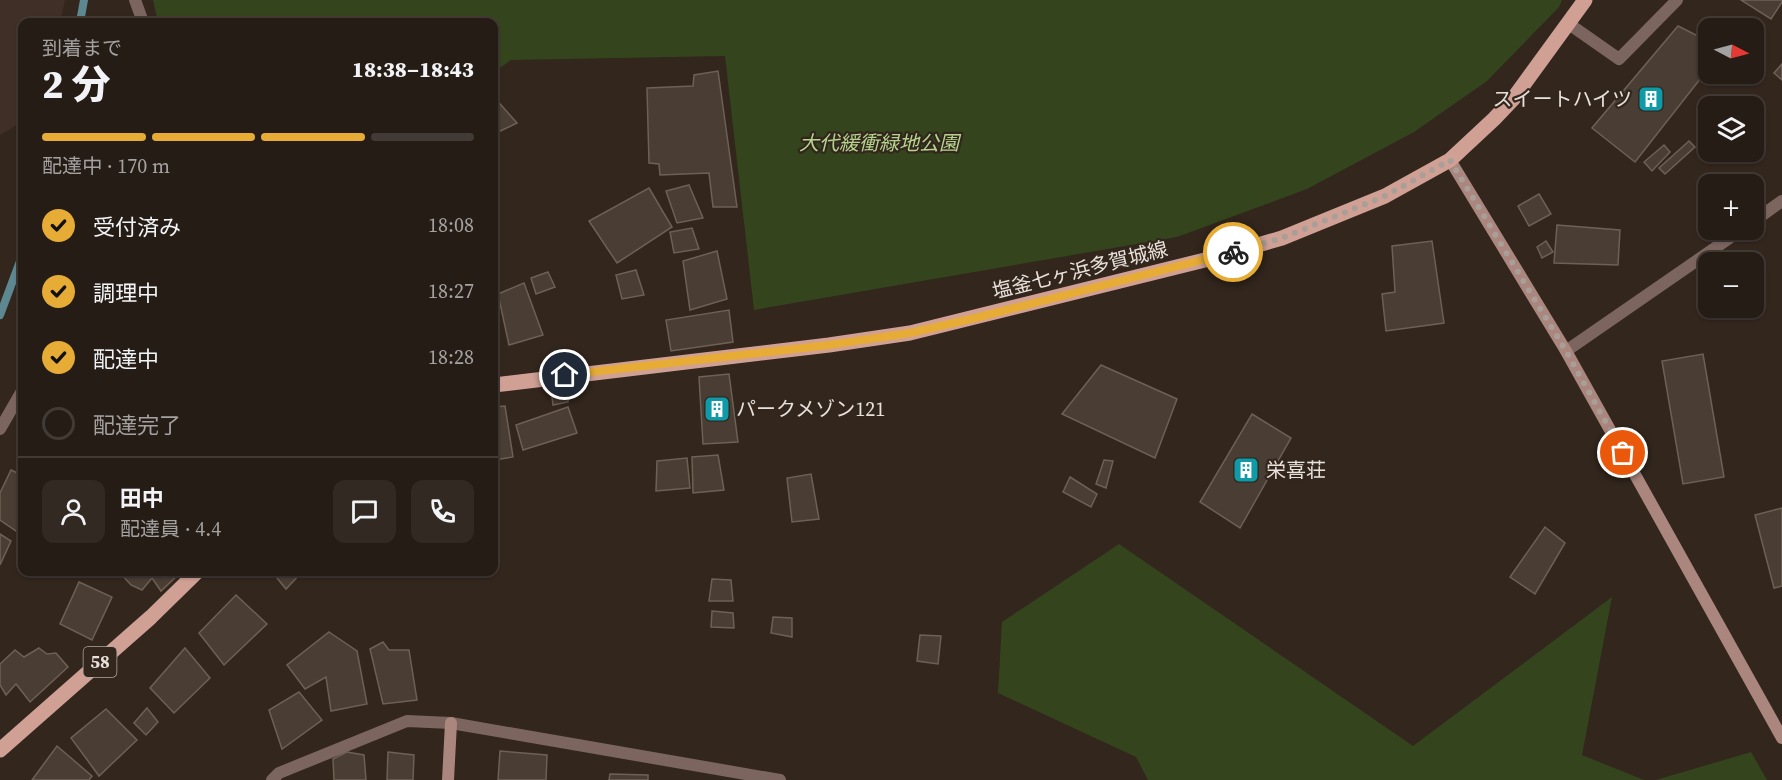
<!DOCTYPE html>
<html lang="ja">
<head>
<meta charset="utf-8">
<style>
  body { margin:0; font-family:"Source Serif 4","Noto Sans JP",serif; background:#322923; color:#f1f3f6; height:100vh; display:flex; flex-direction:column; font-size:22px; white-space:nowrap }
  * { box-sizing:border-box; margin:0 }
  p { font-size:20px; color:#a4a1a1 }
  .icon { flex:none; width:33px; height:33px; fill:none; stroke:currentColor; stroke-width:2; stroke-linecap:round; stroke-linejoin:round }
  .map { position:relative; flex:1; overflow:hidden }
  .side { position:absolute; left:18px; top:18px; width:480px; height:558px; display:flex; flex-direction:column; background:#261c16; border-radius:12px; box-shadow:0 2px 4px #0004,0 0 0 2px #423a35 }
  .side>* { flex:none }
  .needle { width:39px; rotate:96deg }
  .tools { position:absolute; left:1698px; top:18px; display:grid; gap:12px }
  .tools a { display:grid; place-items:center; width:66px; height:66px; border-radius:12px; background:#261c16; box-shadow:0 2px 4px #0004,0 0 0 2px #423a35; font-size:30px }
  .pin { position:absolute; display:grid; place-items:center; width:51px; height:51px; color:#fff; margin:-26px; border:3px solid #fff; border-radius:50%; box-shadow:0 2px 6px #0007 }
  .courier { position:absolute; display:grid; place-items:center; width:60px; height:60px; margin:-30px; border:4px solid #e6ac36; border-radius:50%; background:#fff; color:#222; box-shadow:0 2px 8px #0007 }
  .overview em { font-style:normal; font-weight:800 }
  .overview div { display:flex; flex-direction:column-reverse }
  .overview { display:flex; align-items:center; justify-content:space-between; height:102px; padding:0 24px }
  h1 { font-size:39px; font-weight:800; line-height:45px }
  .bar { display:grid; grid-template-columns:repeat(4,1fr); gap:9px 6px; align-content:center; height:72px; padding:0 24px }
  .bar i { height:8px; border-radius:4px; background:#423a35 }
  .bar .selected { background:#e6ac36 }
  .bar p { grid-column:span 4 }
  .line { display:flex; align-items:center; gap:15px; padding:0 24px; border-top:2px solid #423a35 }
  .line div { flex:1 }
  .round { display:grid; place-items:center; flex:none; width:63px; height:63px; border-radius:12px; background:#322923 }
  ol { padding:0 24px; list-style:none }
  li { display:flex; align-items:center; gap:18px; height:66px }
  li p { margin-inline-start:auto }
  li .icon { padding:6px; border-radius:50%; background:#e6ac36; color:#111; stroke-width:4 }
  li:last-child { color:#a4a1a1 }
  li i { width:33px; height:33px; border:3px solid #423a35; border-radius:50% }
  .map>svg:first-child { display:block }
  .industrial { fill:#402f27 }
  .green { fill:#34451d }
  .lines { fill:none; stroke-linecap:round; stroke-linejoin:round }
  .stream { stroke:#5d8892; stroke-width:8 }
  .building { fill:#4a3d33; stroke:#6e6055; stroke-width:1.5 }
  .street { stroke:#7c655f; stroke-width:12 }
  .secondary { stroke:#ab867e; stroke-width:12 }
  .primary { stroke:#d0a095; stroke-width:15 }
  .done { stroke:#a89f98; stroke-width:6; stroke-dasharray:0 10.8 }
  .route { stroke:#e6ac36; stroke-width:8 }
  .labels { text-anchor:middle; stroke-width:4.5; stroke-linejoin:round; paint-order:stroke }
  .shield { fill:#32261d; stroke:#b1a8a1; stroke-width:1.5 }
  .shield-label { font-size:18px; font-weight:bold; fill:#e8e0da }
  .poi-label { font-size:20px; fill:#e8e0da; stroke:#32261d; text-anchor:start }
  .park-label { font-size:20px; font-style:italic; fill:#b4d48e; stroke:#32261d }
  .street-label { font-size:20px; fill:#e8e0da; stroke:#32261d }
</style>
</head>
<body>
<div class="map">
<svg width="1782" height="780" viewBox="0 0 1782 780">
  <rect width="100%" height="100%" fill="#32261d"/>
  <!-- industrial -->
  <polygon class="industrial" points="0,0 65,0 60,22 22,22 22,122 0,135"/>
  <!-- green -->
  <g class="green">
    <polygon points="153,0 1562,0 1559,7 1487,81 1414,132 1307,189 1177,237 754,310 725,56 511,60 494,72 494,22 158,22"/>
    <polygon points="1119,544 1413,746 1612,597 1582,755 1644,780 1148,780 1136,757 998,693 1002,622"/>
    <polygon points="1751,752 1767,780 1656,780"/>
  </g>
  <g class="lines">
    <!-- stream -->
    <g class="stream">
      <polyline points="80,22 84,0"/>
      <polyline points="0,315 22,256"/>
    </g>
  </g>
  <!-- building -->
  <g class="building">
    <polygon points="1741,0 1782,0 1782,2 1771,19"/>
    <polygon points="1678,26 1708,41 1708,69 1635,162 1592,128"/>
    <polygon points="1782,64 1782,80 1774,73"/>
    <polygon points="718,71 737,207 713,207 709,173 660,175 659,164 649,163 647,88 693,86 694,75"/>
    <polygon points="494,97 517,123 494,134"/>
    <polygon points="1689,141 1695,147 1665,174 1659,168"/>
    <polygon points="1664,145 1670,152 1652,171 1644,162"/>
    <polygon points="689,185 703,218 677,223 666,191"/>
    <polygon points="649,188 672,227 617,263 589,221"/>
    <polygon points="1539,194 1551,214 1529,226 1518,206"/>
    <polygon points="1557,225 1620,230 1618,265 1554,263"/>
    <polygon points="692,228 699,249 674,253 670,232"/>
    <polygon points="1432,241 1444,323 1386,331 1382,294 1395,292 1392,246"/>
    <polygon points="1546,241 1553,252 1542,258 1537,247"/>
    <polygon points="717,251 727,299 690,310 683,261"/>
    <polygon points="636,270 644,295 622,299 616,275"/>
    <polygon points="548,272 555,287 536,294 531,278"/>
    <polygon points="524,283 543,335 509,345 498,294"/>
    <polygon points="729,310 733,342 671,351 666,320"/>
    <polygon points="1703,354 1724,477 1683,484 1662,361"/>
    <polygon points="1101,365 1177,399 1155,458 1062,414"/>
    <polygon points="729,374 738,442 703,444 699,377"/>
    <polygon points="568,394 568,402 553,405 552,397"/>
    <polygon points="505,406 513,457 494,460 494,407"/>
    <polygon points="568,407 577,433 523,450 516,425"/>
    <polygon points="1252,414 1291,438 1240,528 1200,502"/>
    <polygon points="718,455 724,490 693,493 692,457"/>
    <polygon points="687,458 690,488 656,491 657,461"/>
    <polygon points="1104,460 1113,461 1106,488 1096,484"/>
    <polygon points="11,470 22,475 22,535 0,520 0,493"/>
    <polygon points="811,474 819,519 792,522 787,478"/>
    <polygon points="1070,477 1097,494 1091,507 1063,492"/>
    <polygon points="1782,508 1782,586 1774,588 1755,515"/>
    <polygon points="1545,527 1565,543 1535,594 1510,577"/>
    <polygon points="0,534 11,541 0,565"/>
    <polygon points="71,572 87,572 84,577"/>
    <polygon points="119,572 181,572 161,591 152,578 142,590 131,585"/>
    <polygon points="272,572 302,572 286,589"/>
    <polygon points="712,579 731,580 733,601 709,601"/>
    <polygon points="79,582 112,597 92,640 60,624"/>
    <polygon points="236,595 267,624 224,665 199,633"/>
    <polygon points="712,611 733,613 734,628 711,627"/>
    <polygon points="773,617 792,618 792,637 771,633"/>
    <polygon points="329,632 357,651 367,704 331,711 326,677 305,689 287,665"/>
    <polygon points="920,635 941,636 938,664 917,661"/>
    <polygon points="383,642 389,650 409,650 417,700 383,704 370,649"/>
    <polygon points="39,648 47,654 56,653 68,667 30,702 16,684 6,695 0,685 0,664 15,650 24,657"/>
    <polygon points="185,648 210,678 174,713 150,688"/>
    <polygon points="299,692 322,720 282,749 269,710"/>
    <polygon points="147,708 158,722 146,735 134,723"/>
    <polygon points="106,709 137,740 99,776 71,738"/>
    <polygon points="57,746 92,776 89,780 32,780"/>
    <polygon points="500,751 547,755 546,780 498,780"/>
    <polygon points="347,752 364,755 366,780 334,780 333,759"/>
    <polygon points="388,752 414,755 413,780 387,780"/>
    <polygon points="610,774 648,775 648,780 609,780"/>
  </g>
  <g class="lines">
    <!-- street -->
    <g class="street">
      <polyline points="135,0 143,22"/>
      <polyline points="1569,24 1619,59 1677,0"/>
      <polyline points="1754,221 1782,201"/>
      <polyline points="1566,351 1741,230"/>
      <polyline points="0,429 22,391"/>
      <polyline points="272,780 279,773 407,721 451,723 780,780"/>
    </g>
    <!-- secondary -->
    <g class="secondary">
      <polyline points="1450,160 1566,351 1782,738"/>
      <polyline points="448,780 451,723"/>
    </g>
    <!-- primary -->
    <g class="primary">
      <polyline points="494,385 829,345 910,333 1217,257 1282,238 1385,196 1450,160 1494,119 1513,99 1585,0"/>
      <polyline points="0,750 151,617 197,572"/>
    </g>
  </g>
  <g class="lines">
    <!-- done -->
    <polyline class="done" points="1233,252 1282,238 1385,196 1450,160 1566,351 1623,453"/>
    <!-- route -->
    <polyline class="route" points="565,375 829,345 910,333 975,318 1233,252"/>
  </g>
  <!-- icons -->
  <defs>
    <g id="building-square" transform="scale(1.35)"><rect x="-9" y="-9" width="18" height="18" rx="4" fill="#0f9aa8" stroke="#32261d"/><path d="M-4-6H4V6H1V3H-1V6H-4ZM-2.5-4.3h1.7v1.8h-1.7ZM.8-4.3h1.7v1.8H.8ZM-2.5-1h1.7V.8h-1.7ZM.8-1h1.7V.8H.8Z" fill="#fff"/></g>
  </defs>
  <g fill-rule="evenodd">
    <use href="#building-square" x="1651" y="99"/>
    <use href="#building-square" x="717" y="409"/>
    <use href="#building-square" x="1246" y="470"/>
  </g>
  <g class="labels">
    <!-- shield labels -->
    <rect class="shield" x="83.5" y="647" width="33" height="30" rx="4.5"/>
    <g class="shield-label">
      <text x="100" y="668">58</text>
    </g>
    <!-- poi labels -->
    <g class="poi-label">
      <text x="1632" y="106" text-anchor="end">スイートハイツ</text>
      <text x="736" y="416">パークメゾン121</text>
      <text x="1266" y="477">栄喜荘</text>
    </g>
    <!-- park labels -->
    <g class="park-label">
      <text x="879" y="150">大代緩衝緑地公園</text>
    </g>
    <!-- street labels -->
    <g class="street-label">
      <text transform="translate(1080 270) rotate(-14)" y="7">塩釜七ヶ浜多賀城線</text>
    </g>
  </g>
</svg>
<div class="tools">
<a><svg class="needle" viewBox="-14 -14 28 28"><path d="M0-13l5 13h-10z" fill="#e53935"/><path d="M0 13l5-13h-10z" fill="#a4a1a1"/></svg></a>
<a><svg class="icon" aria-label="layers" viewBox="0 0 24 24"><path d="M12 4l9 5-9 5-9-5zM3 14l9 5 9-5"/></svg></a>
<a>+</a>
<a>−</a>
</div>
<div class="pin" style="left:1623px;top:453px;background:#ea580c"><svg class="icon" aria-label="bag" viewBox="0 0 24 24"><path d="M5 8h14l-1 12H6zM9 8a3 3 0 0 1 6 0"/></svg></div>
<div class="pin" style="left:565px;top:375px;background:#1f2937"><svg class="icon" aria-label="home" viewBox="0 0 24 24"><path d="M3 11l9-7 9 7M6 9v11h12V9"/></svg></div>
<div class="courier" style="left:1233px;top:252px"><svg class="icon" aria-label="bike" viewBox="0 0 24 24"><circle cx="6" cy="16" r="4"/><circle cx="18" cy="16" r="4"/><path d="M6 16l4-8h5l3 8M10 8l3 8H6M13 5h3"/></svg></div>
<section class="side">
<div class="overview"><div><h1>2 分</h1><p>到着まで</p></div><em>18:38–18:43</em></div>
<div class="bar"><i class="selected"></i><i class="selected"></i><i class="selected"></i><i></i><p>配達中 · 170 m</p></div>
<ol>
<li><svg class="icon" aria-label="check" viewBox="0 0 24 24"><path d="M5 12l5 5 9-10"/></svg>受付済み<p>18:08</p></li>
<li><svg class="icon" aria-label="check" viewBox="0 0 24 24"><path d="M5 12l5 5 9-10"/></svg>調理中<p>18:27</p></li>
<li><svg class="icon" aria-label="check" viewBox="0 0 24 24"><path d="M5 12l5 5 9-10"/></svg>配達中<p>18:28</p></li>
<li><i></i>配達完了</li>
</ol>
<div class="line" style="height:108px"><a class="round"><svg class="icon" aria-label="person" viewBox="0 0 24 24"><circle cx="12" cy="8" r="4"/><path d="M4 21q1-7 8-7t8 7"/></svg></a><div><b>田中</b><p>配達員 · 4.4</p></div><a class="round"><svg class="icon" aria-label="chat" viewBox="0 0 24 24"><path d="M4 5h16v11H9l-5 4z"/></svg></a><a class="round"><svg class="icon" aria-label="phone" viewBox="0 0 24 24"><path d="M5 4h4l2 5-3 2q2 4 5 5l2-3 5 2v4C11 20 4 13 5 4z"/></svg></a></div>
</section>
</div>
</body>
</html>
